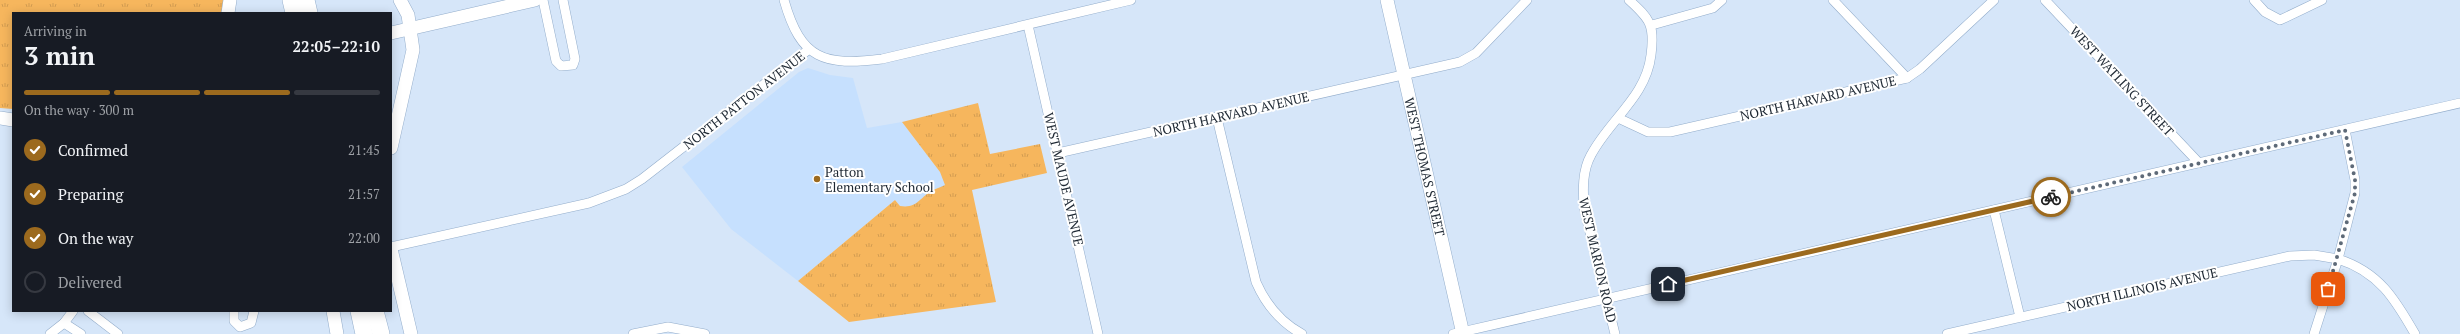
<!DOCTYPE html>
<html lang="en">
<head>
<meta charset="utf-8">
<style>
  body { margin:0; font-family:"PT Serif",serif; background:#242831; color:#f1f3f6; height:100vh; display:flex; flex-direction:column; font-size:15px; white-space:nowrap }
  * { box-sizing:border-box; margin:0 }
  p { font-size:13px; color:#9ea1a6 }
  .icon { flex:none; width:22px; height:22px; fill:none; stroke:currentColor; stroke-width:2; stroke-linecap:round; stroke-linejoin:round }
  .map { position:relative; flex:1; overflow:hidden }
  .drawer { position:absolute; left:12px; top:12px; width:380px; height:300px; display:flex; flex-direction:column; background:#171b24; border-radius:0px; box-shadow:0 2px 10px #0003 }
  .drawer>* { flex:none }
  .pin { position:absolute; display:grid; place-items:center; width:34px; height:34px; color:#fff; margin:-17px; border-radius:8px; box-shadow:0 2px 6px #0006 }
  .courier { position:absolute; display:grid; place-items:center; width:40px; height:40px; margin:-20px; border:3px solid #9c6a1e; border-radius:50%; background:#fff; color:#222; box-shadow:0 1px 5px #0007 }
  .headline em { font-style:normal; font-weight:800 }
  .headline div { display:flex; flex-direction:column-reverse }
  .headline { display:flex; align-items:center; justify-content:space-between; height:68px; padding:0 12px }
  h1 { font-size:26px; font-weight:800; line-height:30px }
  .bar { display:grid; grid-template-columns:repeat(4,1fr); gap:6px 4px; align-content:center; height:48px; padding:0 12px }
  .bar i { height:5px; border-radius:3px; background:#363941 }
  .bar .active { background:#9c6a1e }
  .bar p { grid-column:span 4 }
  ol { padding:0 12px; list-style:none }
  li { display:flex; align-items:center; gap:12px; height:44px }
  li p { margin-inline-start:auto }
  li .icon { padding:4px; border-radius:50%; background:#9c6a1e; color:#fff; stroke-width:4 }
  li:last-child { color:#9ea1a6 }
  li i { width:22px; height:22px; border:2px solid #363941; border-radius:50% }
  .map>svg:first-child { display:block }
  .built { fill:#c6e0fe }
  .park { fill:url(#park-tufts) }
  .lines { fill:none; stroke-linecap:round; stroke-linejoin:round }
  .street-casing { stroke:#93adcb; stroke-width:10 }
  .secondary-casing { stroke:#93adcb; stroke-width:14 }
  .highway-casing { stroke:#93adcb; stroke-width:18 }
  .street { stroke:#fff; stroke-width:9 }
  .secondary { stroke:#fff; stroke-width:13 }
  .highway { stroke:#fff; stroke-width:17 }
  .done { stroke:#5e6a78; stroke-width:4; stroke-dasharray:0 7.2 }
  .route { stroke:#9c6a1e; stroke-width:5 }
  .poi-dot { fill:#9c6a1e; stroke:#fff; stroke-width:1.5 }
  .labels { text-anchor:middle; stroke-width:4; stroke-linejoin:round; paint-order:stroke }
  .street-label { font-size:13px; fill:#1e2833; stroke:#fff }
  .poi-label { font-size:13px; fill:#1e2833; stroke:#fff; text-anchor:start }
</style>
</head>
<body>
<div class="map">
<svg width="2460" height="334" viewBox="0 0 2460 334">
  <defs>
    <pattern id="park-tufts" width="24" height="20" patternUnits="userSpaceOnUse"><rect width="24" height="20" fill="#f6b65d"/><path d="M3 7l-1-3M5 7V3M7 7l1-3M15 17l-1-3M17 17v-4M19 17l1-3" fill="none" stroke="#d29c51"/></pattern>
  </defs>
  <rect width="100%" height="100%" fill="#d6e6f9"/>
  <!-- built -->
  <polygon class="built" points="808,68 830,75 853,78 867,128 902,122 940,172 946,185 933,190 917,204 907,207 900,206 895,200 798,281 731,229 682,167 799,72"/>
  <!-- park -->
  <g class="park">
    <polygon points="0,0 226,0 223,13 13,13 13,109 0,108"/>
    <path d="M978 103 990 154 1040 144 1047 173 972 190 996 302 849 322 798 281 895 200 900 206C917 209 920 197 933 190 937 188 942 187 945 185L940 172 902 122Z"/>
  </g>
  <g class="lines">
    <!-- street casing -->
    <g class="street-casing">
      <g id="street">
        <polyline points="543,0 556,61 561,66 573,65 575,59 563,0"/>
        <path d="M784 0C801 60 824 66 882 59L1131 0"/>
        <polyline points="1833,0 1907,78"/>
        <polyline points="2045,0 2199,163"/>
        <polyline points="2254,0 2265,12 2280,20 2322,0"/>
        <polyline points="1028,25 1098,334"/>
        <polyline points="1652,25 1713,8 1722,0"/>
        <path d="M1217 118 1256 282C1266 305 1280 322 1302 334"/>
        <polyline points="1618,118 1648,132 1670,132 1907,78 1920,69 1994,0"/>
        <path d="M2345 130 2355 180V193L2338 259C2379 272 2395 299 2415 334"/>
        <polyline points="1058,153 1460,62 1476,53 1527,0"/>
        <polyline points="1994,210 2020,317"/>
        <polyline points="391,247 589,203 626,189 642,179 808,50"/>
        <polyline points="88,311 118,334"/>
        <polyline points="234,311 234,321 240,327 251,323 254,311"/>
        <polyline points="64,323 81,334"/>
        <polyline points="50,334 64,323 73,311"/>
        <polyline points="633,334 668,327 705,334"/>
        <polyline points="1453,334 2460,103"/>
        <path d="M1615 334 1584 208C1583 190 1582 171 1591 155 1610 119 1646 97 1651 55 1655 25 1650 19 1629 0"/>
        <polyline points="1947,334 2290,256 2314,255 2338,259 2314,334"/>
      </g>
    </g>
    <!-- secondary casing -->
    <g class="secondary-casing">
      <g id="secondary">
        <path id="s1" d="M1387 0 1463 334"/>
        <polyline points="228,13 230,0"/>
        <polyline points="391,33 535,0"/>
        <polyline points="0,118 13,120"/>
        <polyline points="391,148 413,50 408,15 400,0"/>
        <polyline points="391,249 411,334"/>
        <polyline points="333,311 337,334"/>
      </g>
    </g>
    <!-- highway casing -->
    <g class="highway-casing">
      <g id="highway">
        <polyline points="291,0 294,13"/>
        <polyline points="306,0 309,13"/>
        <polyline points="359,311 364,334"/>
        <polyline points="375,311 381,334"/>
      </g>
    </g>
    <!-- street -->
    <use href="#street" class="street"/>
    <!-- secondary -->
    <use href="#secondary" class="secondary"/>
    <!-- highway -->
    <use href="#highway" class="highway"/>
  </g>
  <g class="lines">
    <!-- done -->
    <polyline class="done" points="2051,197 2345,130 2355,180 2355,193 2328,289"/>
    <!-- route -->
    <polyline class="route" points="1668,284 2051,197"/>
  </g>
  <!-- markers -->
  <circle class="poi-dot" cx="817" cy="179" r="4"/>
  <g class="labels">
    <!-- street labels -->
    <g class="street-label">
      <text transform="translate(2122 81) rotate(47)" y="5">WEST WATLING STREET</text>
      <text transform="translate(1818 98) rotate(-13)" y="5">NORTH HARVARD AVENUE</text>
      <text transform="translate(744 100) rotate(-38)" y="5">NORTH PATTON AVENUE</text>
      <text transform="translate(1231 114) rotate(-13)" y="5">NORTH HARVARD AVENUE</text>
      <text dy="5" stroke="none"><textPath href="#s1" startOffset="171">WEST THOMAS STREET</textPath></text>
      <text transform="translate(1064 179) rotate(77)" y="5">WEST MAUDE AVENUE</text>
      <text transform="translate(1598 260) rotate(77)" y="5">WEST MARION ROAD</text>
      <text transform="translate(2142 289) rotate(-13)" y="5">NORTH ILLINOIS AVENUE</text>
    </g>
    <!-- poi labels -->
    <g class="poi-label">
      <text x="825" y="177">Patton<tspan x="825" dy="15">Elementary School</tspan></text>
    </g>
  </g>
</svg>
<div class="pin" style="left:2328px;top:289px;background:#ea580c"><svg class="icon" aria-label="bag" viewBox="0 0 24 24"><path d="M5 8h14l-1 12H6zM9 8a3 3 0 0 1 6 0"/></svg></div>
<div class="pin" style="left:1668px;top:284px;background:#1f2937"><svg class="icon" aria-label="home" viewBox="0 0 24 24"><path d="M3 11l9-7 9 7M6 9v11h12V9"/></svg></div>
<div class="courier" style="left:2051px;top:197px"><svg class="icon" aria-label="bike" viewBox="0 0 24 24"><circle cx="6" cy="16" r="4"/><circle cx="18" cy="16" r="4"/><path d="M6 16l4-8h5l3 8M10 8l3 8H6M13 5h3"/></svg></div>
<section class="drawer">
<div class="headline"><div><h1>3 min</h1><p>Arriving in</p></div><em>22:05–22:10</em></div>
<div class="bar"><i class="active"></i><i class="active"></i><i class="active"></i><i></i><p>On the way · 300 m</p></div>
<ol>
<li><svg class="icon" aria-label="check" viewBox="0 0 24 24"><path d="M5 12l5 5 9-10"/></svg>Confirmed<p>21:45</p></li>
<li><svg class="icon" aria-label="check" viewBox="0 0 24 24"><path d="M5 12l5 5 9-10"/></svg>Preparing<p>21:57</p></li>
<li><svg class="icon" aria-label="check" viewBox="0 0 24 24"><path d="M5 12l5 5 9-10"/></svg>On the way<p>22:00</p></li>
<li><i></i>Delivered</li>
</ol>
</section>
</div>
</body>
</html>
